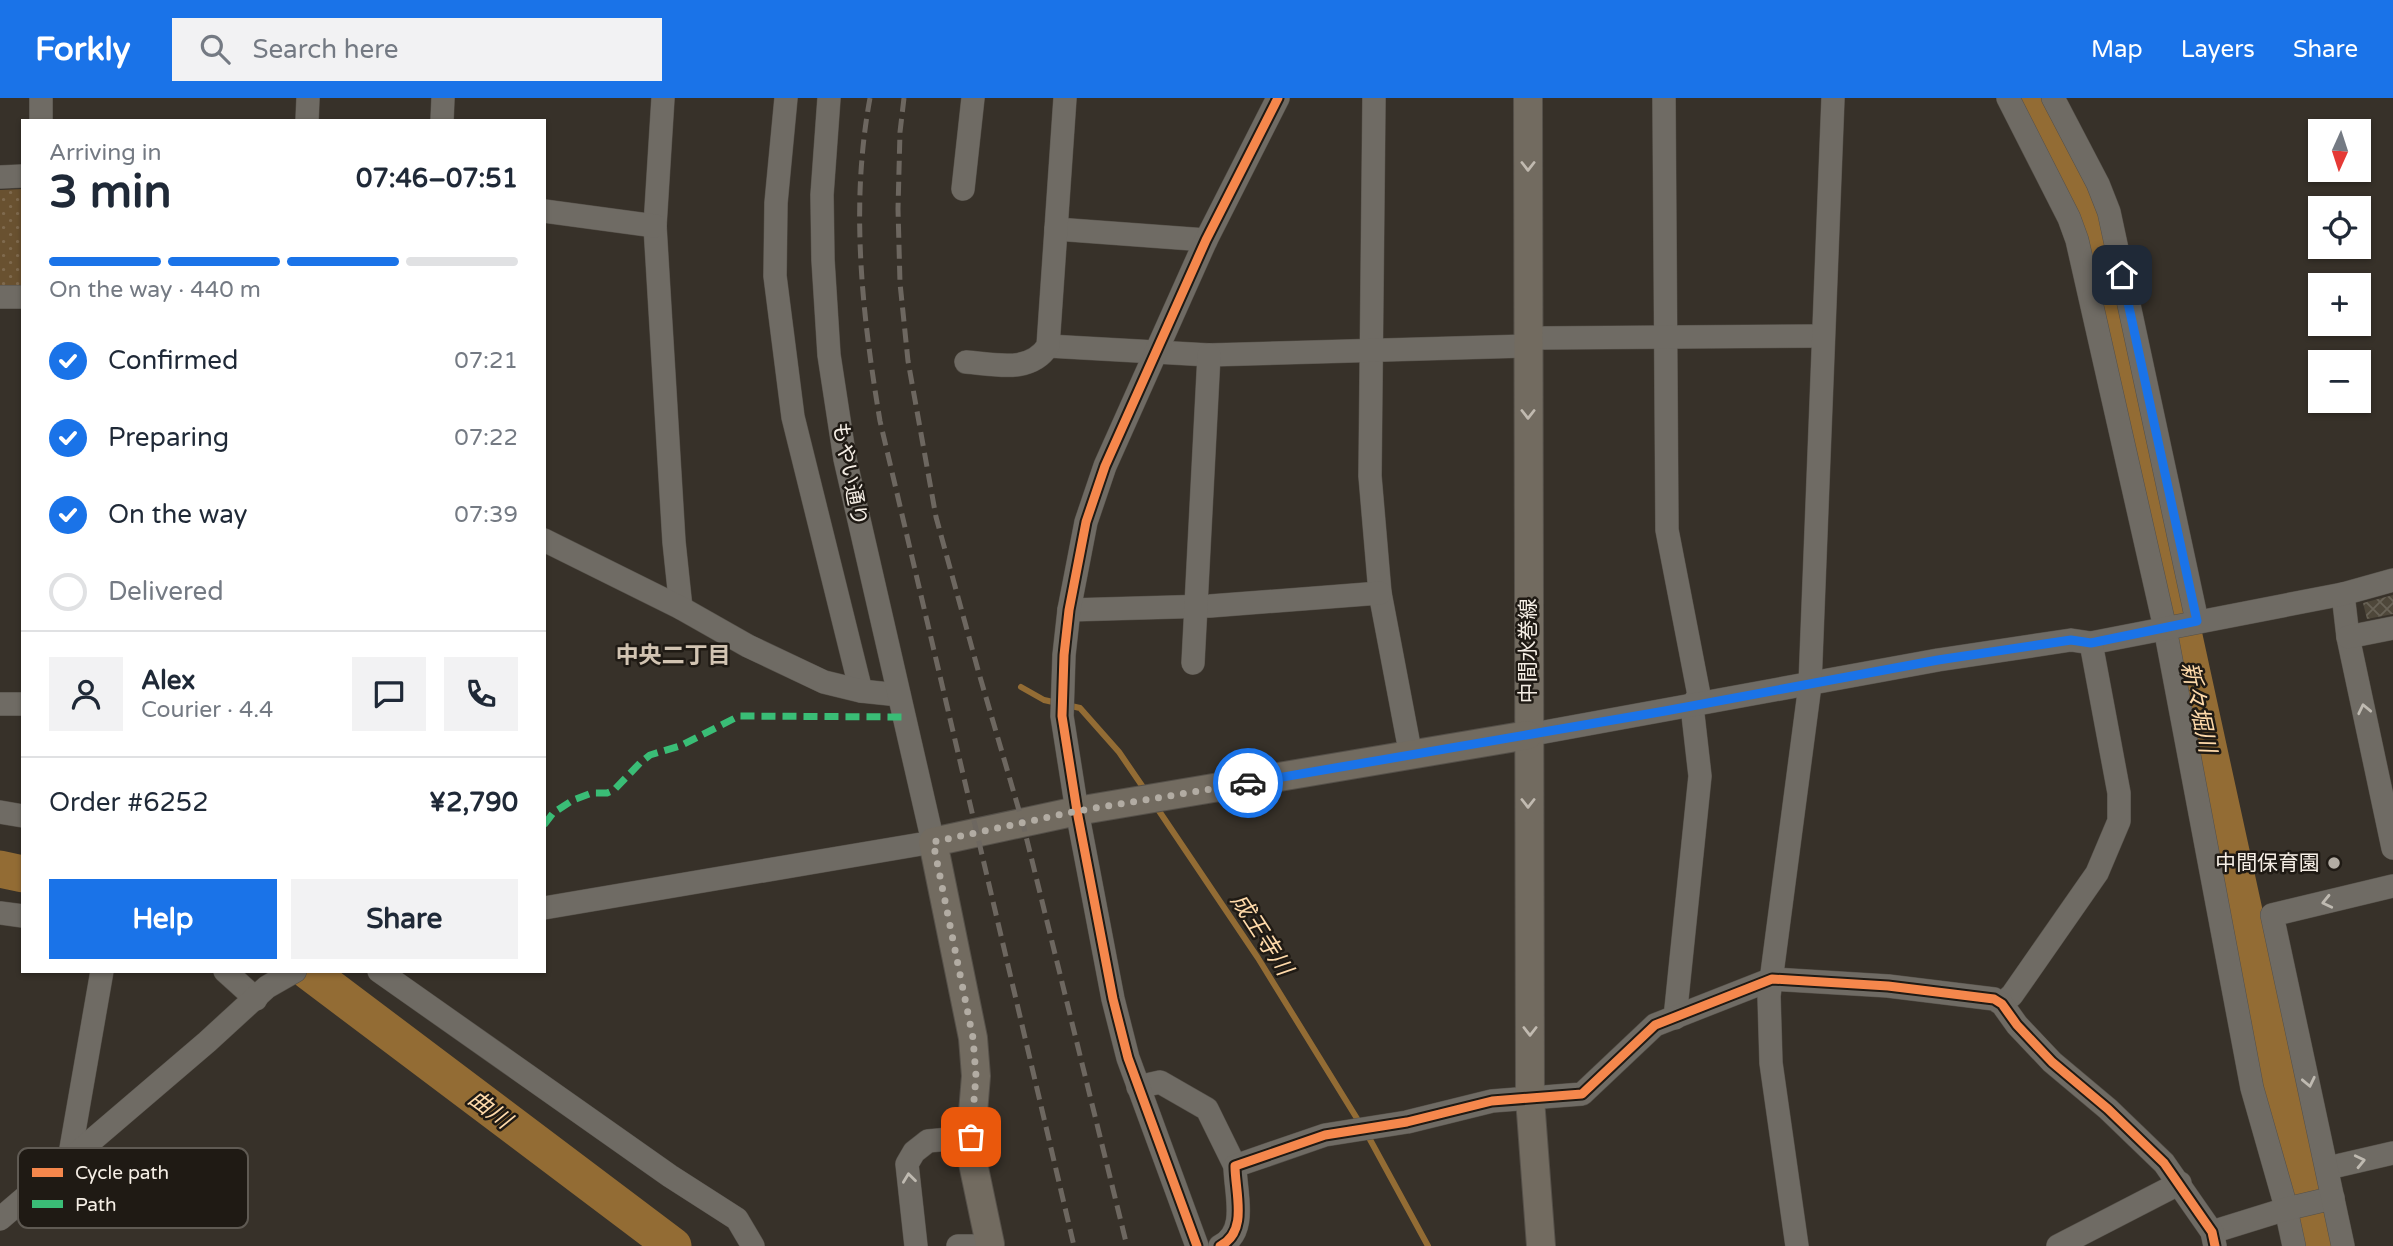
<!DOCTYPE html>
<html lang="en">
<head>
<meta charset="utf-8">
<style>
  body { margin:0; font-family:"Varela Round","Noto Sans JP",sans-serif; background:#f2f2f3; color:#1f2937; height:100vh; display:flex; flex-direction:column; font-size:26px; white-space:nowrap }
  * { box-sizing:border-box; margin:0 }
  p { font-size:23px; color:#747a83 }
  .icon { flex:none; width:38px; height:38px; fill:none; stroke:currentColor; stroke-width:2; stroke-linecap:round; stroke-linejoin:round }
  .map { position:relative; flex:1; overflow:hidden }
  .side { position:absolute; left:21px; top:21px; width:525px; height:854px; display:flex; flex-direction:column; background:#fff; border-radius:0px; box-shadow:0 2px 5px #0004 }
  .side>* { flex:none }
  .needle { width:46px; rotate:183deg }
  .buttons { position:absolute; left:2308px; top:21px; display:grid; gap:14px }
  .buttons a { display:grid; place-items:center; width:63px; height:63px; border-radius:0px; background:#fff; box-shadow:0 2px 5px #0004; font-size:35px }
  .pin { position:absolute; display:grid; place-items:center; width:60px; height:60px; color:#fff; margin:-30px; border-radius:14px; box-shadow:0 4px 10px #0006 }
  .courier { position:absolute; display:grid; place-items:center; width:70px; height:70px; margin:-35px; border:5px solid #1a73e8; border-radius:50%; background:#fff; color:#222; box-shadow:0 2px 9px #0007 }
  .summary em { font-style:normal; font-weight:700 }
  .summary div { display:flex; flex-direction:column-reverse }
  .summary { display:flex; align-items:center; justify-content:space-between; height:119px; padding:0 28px }
  h1 { font-size:46px; font-weight:700; line-height:52px }
  .bar { display:grid; grid-template-columns:repeat(4,1fr); gap:10px 7px; align-content:center; height:84px; padding:0 28px }
  .bar i { height:9px; border-radius:5px; background:#e0e1e3 }
  .bar .current { background:#1a73e8 }
  .bar p { grid-column:span 4 }
  .line { display:flex; align-items:center; gap:18px; padding:0 28px; border-top:2px solid #e0e1e3 }
  .line div { flex:1 }
  .round { display:grid; place-items:center; flex:none; width:74px; height:74px; border-radius:0px; background:#f2f2f3 }
  ol { padding:0 28px; list-style:none }
  li { display:flex; align-items:center; gap:21px; height:77px }
  li p { margin-inline-start:auto }
  li .icon { padding:7px; border-radius:50%; background:#1a73e8; color:#fff; stroke-width:4 }
  li:last-child { color:#747a83 }
  li i { width:38px; height:38px; border:4px solid #e0e1e3; border-radius:50% }
  .action { display:flex; gap:14px; margin-top:auto; padding:14px 28px }
  .action a { flex:1; height:80px; border-radius:0px; background:#1a73e8; color:#fff; font-size:28px; font-weight:700; line-height:80px; text-align:center }
  .action a+a { background:#f2f2f3; color:#1f2937 }
  header { display:flex; align-items:center; gap:42px; box-sizing:border-box; height:98px; padding:0 35px; background:#1a73e8; color:#fff }
  header strong { font-size:33px }
  nav { display:flex; gap:38px; margin-inline-start:auto; font-size:24px }
  .search { width:490px; height:63px; background:#f2f2f3; display:flex; align-items:center; gap:18px; box-sizing:border-box; padding:0 24px; border-radius:0px; color:#747a83; font-size:26px }
  .map>svg:first-child { display:block }
  .green { fill:url(#green-dots) }
  .lines { fill:none; stroke-linecap:round; stroke-linejoin:round }
  .stream { stroke:#936c34; stroke-width:6 }
  .river { stroke:#936c34; stroke-width:37 }
  .building { fill:url(#building-cross-hatch) }
  .minor-casing { stroke:#555049; stroke-width:24 }
  .major-casing { stroke:#555049; stroke-width:30 }
  .minor { stroke:#6f6b64; stroke-width:23 }
  .major { stroke:#726b60; stroke-width:28 }
  .rail { stroke:#6d6760; stroke-width:5; stroke-dasharray:14 7; stroke-linecap:butt }
  .quiet { stroke:#3abd76; stroke-width:7; stroke-dasharray:14 7; stroke-linecap:butt }
  .cycleway-casing { stroke:#1f1a14; stroke-width:13 }
  .cycleway { stroke:#f5874c; stroke-width:9 }
  .oneway { stroke:#c1bab0 }
  .oneway2 { stroke:#bfbab1 }
  .done { stroke:#b2aca3; stroke-width:7; stroke-dasharray:0 12.6 }
  .route { stroke:#1a73e8; stroke-width:9 }
  .poi-dot { fill:#b2aca3; stroke:#1f1a14; stroke-width:2.5 }
  .labels { text-anchor:middle; stroke-width:5; stroke-linejoin:round; paint-order:stroke }
  .street-label { font-size:21px; fill:#f5eee5; stroke:#1f1a14 }
  .poi-label { font-size:21px; fill:#f5eee5; stroke:#1f1a14; text-anchor:end }
  .neighbourhood-label { font-size:23px; font-weight:bold; fill:#d2c4b2; stroke:#1f1a14 }
  .water-label { font-size:23px; font-style:italic; fill:#ffdaaa; stroke:#1f1a14 }
  .key { fill:#1f1a14; stroke:#5f5a53; stroke-width:2 }
  .key-label { font-size:19px; fill:#f5eee5 }
</style>
</head>
<body>
<header>
<strong>Forkly</strong>
<div class="search"><svg class="icon" aria-label="search" viewBox="0 0 24 24"><circle cx="10" cy="10" r="6"/><path d="M15 15l6 6"/></svg>Search here</div>
<nav><a>Map</a><a>Layers</a><a>Share</a></nav>
</header>
<div class="map">
<svg width="2393" height="1148" viewBox="0 0 2393 1148">
  <defs>
    <pattern id="green-dots" width="8" height="8" patternUnits="userSpaceOnUse" patternTransform="scale(1.75)"><rect width="8" height="8" fill="#695130"/><path d="M2 2h.1M6 6h.1" fill="none" stroke="#7f6a4e" stroke-width="1.8" stroke-linecap="round"/></pattern>
    <pattern id="building-cross-hatch" width="8" height="8" patternUnits="userSpaceOnUse" patternTransform="scale(1.75)"><rect width="8" height="8" fill="#4e473a"/><path d="M0 0l8 8M0 8l8-8" fill="none" stroke="#686256"/></pattern>
  </defs>
  <rect width="100%" height="100%" fill="#373129"/>
  <!-- green -->
  <polygon class="green" points="23,91 23,189 0,189 0,92"/>
  <g class="lines">
    <!-- stream -->
    <g class="stream">
      <polyline points="1021,589 1044,602 1080,610 1119,654 1147,695"/>
      <polyline points="1155,707 1258,860 1361,1027"/>
      <polyline points="1367,1036 1428,1148"/>
    </g>
    <!-- river -->
    <g class="river">
      <polyline points="2033,0 2093,121 2317,1148"/>
      <polyline points="0,771 23,776"/>
      <polyline points="308,873 673,1148"/>
    </g>
  </g>
  <!-- building -->
  <polygon class="building" points="2393,497 2393,516 2367,521 2363,505"/>
  <g class="lines">
    <!-- minor casing -->
    <g class="minor-casing">
      <g id="minor">
        <polyline points="663,0 655,128 674,444 681,510"/>
        <polyline points="786,0 776,105 775,178 793,319 861,593"/>
        <polyline points="1374,0 1370,378 1380,495 1411,658"/>
        <polyline points="1664,0 1667,432 1699,597 1692,608 1700,678 1675,920"/>
        <polyline points="2008,0 2069,120 2077,142 2165,530 2252,990 2284,1102 2294,1148"/>
        <polyline points="2053,0 2098,86 2109,114 2197,523"/>
        <polyline points="41,23 41,0"/>
        <polyline points="307,23 308,0"/>
        <polyline points="442,23 443,0"/>
        <polyline points="0,79 23,78"/>
        <polyline points="963,91 973,0"/>
        <polyline points="544,113 655,128"/>
        <polyline points="1056,131 1206,142"/>
        <polyline points="0,199 23,199"/>
        <polyline points="1048,248 1209,257 1528,248 1539,240 1823,238"/>
        <path d="M966 264C995 266 1030 276 1048 248L1065 0"/>
        <polyline points="544,442 681,510 748,548 824,584 861,593 899,597"/>
        <polyline points="2343,496 2348,539 2393,750"/>
        <polyline points="1069,512 1210,508 1380,495"/>
        <polyline points="2348,539 2393,530"/>
        <polyline points="1193,565 1209,257"/>
        <polyline points="0,606 23,606"/>
        <polyline points="1528,637 1938,562 2071,542 2091,545 2343,496 2393,482"/>
        <polyline points="0,714 23,718"/>
        <polyline points="544,810 933,744 845,361 829,257 823,162 822,97 829,0"/>
        <polyline points="0,815 23,818"/>
        <polyline points="225,873 256,901"/>
        <polyline points="379,873 670,1078 737,1121 753,1148"/>
        <polyline points="2002,906 2012,897 2097,775 2119,723 2119,695 2091,545"/>
        <polyline points="1138,989 1160,984 1207,1011 1235,1068"/>
        <polyline points="69,1062 102,873"/>
        <polyline points="2328,1070 2393,1055"/>
        <polyline points="0,1121 207,944 267,889 295,873"/>
        <polyline points="2212,1134 2286,1111 2333,1100"/>
        <polyline points="916,1148 907,1066 914,1054 928,1043 971,1039"/>
        <polyline points="958,1148 991,1148"/>
        <polyline points="1197,1148 1128,960 1113,901 1077,713 1062,618 1064,557 1069,512 1086,424 1105,368 1206,142 1278,0"/>
        <path d="M1220 1148C1249 1134 1235 1094 1235 1068L1325 1037 1407 1024 1492 1003 1582 996 1655 927 1772 881 1888 888 1994 901 2002 906 2017 927 2052 964 2108 1011 2164 1065 2212 1134 2215 1148"/>
        <polyline points="1797,1148 1771,965 1769,898 1810,587 1833,0"/>
        <polyline points="2058,1148 2180,1085"/>
        <polyline points="2343,1148 2272,817 2393,788"/>
      </g>
    </g>
    <!-- major casing -->
    <g class="major-casing">
      <g id="major">
        <polyline points="1528,0 1530,1001 1541,1148"/>
        <polyline points="990,1146 970,1051 976,978 973,940 933,744 1077,713 1528,637"/>
      </g>
    </g>
    <!-- minor -->
    <use href="#minor" class="minor"/>
    <!-- major -->
    <use href="#major" class="major"/>
    <!-- rail -->
    <g class="rail">
      <path d="M870 0C850 108 862 215 880 323L1074 1148"/>
      <polyline points="904,0 900,34 898,111 900,185 908,263 936,419 978,572 1023,726 1127,1148"/>
    </g>
    <!-- quiet -->
    <polyline class="quiet" points="544,727 553,715 573,702 592,695 607,695 614,692 640,665 650,657 680,648 739,618 904,619"/>
    <!-- cycleway casing -->
    <g class="cycleway-casing">
      <g id="cycleway">
        <polyline points="1197,1148 1128,960 1113,901 1077,713 1062,618 1064,557 1069,512 1086,424 1105,368 1206,142 1278,0"/>
        <path d="M1220 1148C1249 1134 1235 1094 1235 1068L1325 1037 1407 1024 1492 1003 1582 996 1655 927 1772 881 1888 888 1994 901 2002 906 2017 927 2052 964 2108 1011 2164 1065 2212 1134 2215 1148"/>
      </g>
    </g>
    <!-- cycleway -->
    <use href="#cycleway" class="cycleway"/>
  </g>
  <!-- one-way arrows -->
  <defs><path id="oneway-chevron" d="M-2-3.5L2.5 0L-2 3.5" fill="none" stroke-width="1.6" stroke-linecap="round" stroke-linejoin="round" transform="scale(1.75)"/></defs>
  <g class="oneway">
    <use href="#oneway-chevron" transform="translate(1528 68) rotate(90)"/>
    <use href="#oneway-chevron" transform="translate(1528 316) rotate(90)"/>
    <use href="#oneway-chevron" transform="translate(1528 705) rotate(90)"/>
    <use href="#oneway-chevron" transform="translate(1530 933) rotate(90)"/>
  </g>
  <g class="oneway2">
    <use href="#oneway-chevron" transform="translate(2364 611) rotate(-102)"/>
    <use href="#oneway-chevron" transform="translate(2327 804) rotate(167)"/>
    <use href="#oneway-chevron" transform="translate(2309 984) rotate(78)"/>
    <use href="#oneway-chevron" transform="translate(2360 1063) rotate(-13)"/>
    <use href="#oneway-chevron" transform="translate(909 1080) rotate(-97)"/>
  </g>
  <g class="lines">
    <!-- done -->
    <polyline class="done" points="971,1039 976,978 973,940 933,744 1077,713 1248,685"/>
    <!-- route -->
    <polyline class="route" points="1248,685 1665,613 1938,562 2071,542 2091,545 2197,523 2122,177"/>
  </g>
  <!-- markers -->
  <circle class="poi-dot" cx="2334" cy="765" r="7"/>
  <g class="labels">
    <!-- street labels -->
    <g class="street-label">
      <text transform="translate(850 376) rotate(79)" y="7">もやい通り</text>
      <text transform="translate(1528 553) rotate(-90)" y="7">中間水巻線</text>
    </g>
    <!-- poi labels -->
    <g class="poi-label">
      <text x="2320" y="772">中間保育園</text>
    </g>
    <!-- neighbourhood labels -->
    <g class="neighbourhood-label">
      <text x="673" y="565">中央二丁目</text>
    </g>
    <!-- water labels -->
    <g class="water-label">
      <text transform="translate(2199 609) rotate(78)" y="8">新々堀川</text>
      <text transform="translate(1262 836) rotate(57)" y="8">成王寺川</text>
      <text transform="translate(490 1011) rotate(37)" y="8">曲川</text>
    </g>
  </g>
  <!-- legend -->
  <rect x="18" y="1050" width="230" height="80" rx="10" class="key"/>
  <rect x="32" y="1070" width="31" height="9" fill="#f5874c"/>
  <rect x="32" y="1102" width="31" height="8" fill="#3abd76"/>
  <g class="key-label">
    <text x="75" y="1081">Cycle path</text>
    <text x="75" y="1113">Path</text>
  </g>
</svg>
<div class="buttons">
<a><svg class="needle" viewBox="-14 -14 28 28"><path d="M0-13l5 13h-10z" fill="#e53935"/><path d="M0 13l5-13h-10z" fill="#747a83"/></svg></a>
<a><svg class="icon" aria-label="locate" viewBox="0 0 24 24"><circle cx="12" cy="12" r="6"/><path d="M12 2v4M12 18v4M2 12h4M18 12h4"/></svg></a>
<a>+</a>
<a>−</a>
</div>
<div class="pin" style="left:971px;top:1039px;background:#ea580c"><svg class="icon" aria-label="bag" viewBox="0 0 24 24"><path d="M5 8h14l-1 12H6zM9 8a3 3 0 0 1 6 0"/></svg></div>
<div class="pin" style="left:2122px;top:177px;background:#1f2937"><svg class="icon" aria-label="home" viewBox="0 0 24 24"><path d="M3 11l9-7 9 7M6 9v11h12V9"/></svg></div>
<div class="courier" style="left:1248px;top:685px"><svg class="icon" aria-label="car" viewBox="0 0 24 24"><path d="M5 17H2v-5l4-1 3-4h7l3 4 3 1v5h-3M9 17h6M6 11h13"/><circle cx="7" cy="17" r="2"/><circle cx="17" cy="17" r="2"/></svg></div>
<section class="side">
<div class="summary"><div><h1>3 min</h1><p>Arriving in</p></div><em>07:46–07:51</em></div>
<div class="bar"><i class="current"></i><i class="current"></i><i class="current"></i><i></i><p>On the way · 440 m</p></div>
<ol>
<li><svg class="icon" aria-label="check" viewBox="0 0 24 24"><path d="M5 12l5 5 9-10"/></svg>Confirmed<p>07:21</p></li>
<li><svg class="icon" aria-label="check" viewBox="0 0 24 24"><path d="M5 12l5 5 9-10"/></svg>Preparing<p>07:22</p></li>
<li><svg class="icon" aria-label="check" viewBox="0 0 24 24"><path d="M5 12l5 5 9-10"/></svg>On the way<p>07:39</p></li>
<li><i></i>Delivered</li>
</ol>
<div class="line" style="height:126px"><a class="round"><svg class="icon" aria-label="person" viewBox="0 0 24 24"><circle cx="12" cy="8" r="4"/><path d="M4 21q1-7 8-7t8 7"/></svg></a><div><b>Alex</b><p>Courier · 4.4</p></div><a class="round"><svg class="icon" aria-label="chat" viewBox="0 0 24 24"><path d="M4 5h16v11H9l-5 4z"/></svg></a><a class="round"><svg class="icon" aria-label="phone" viewBox="0 0 24 24"><path d="M5 4h4l2 5-3 2q2 4 5 5l2-3 5 2v4C11 20 4 13 5 4z"/></svg></a></div>
<div class="line" style="height:91px"><div>Order #6252</div><b>¥2,790</b></div>
<div class="action"><a>Help</a><a>Share</a></div>
</section>
</div>
</body>
</html>
